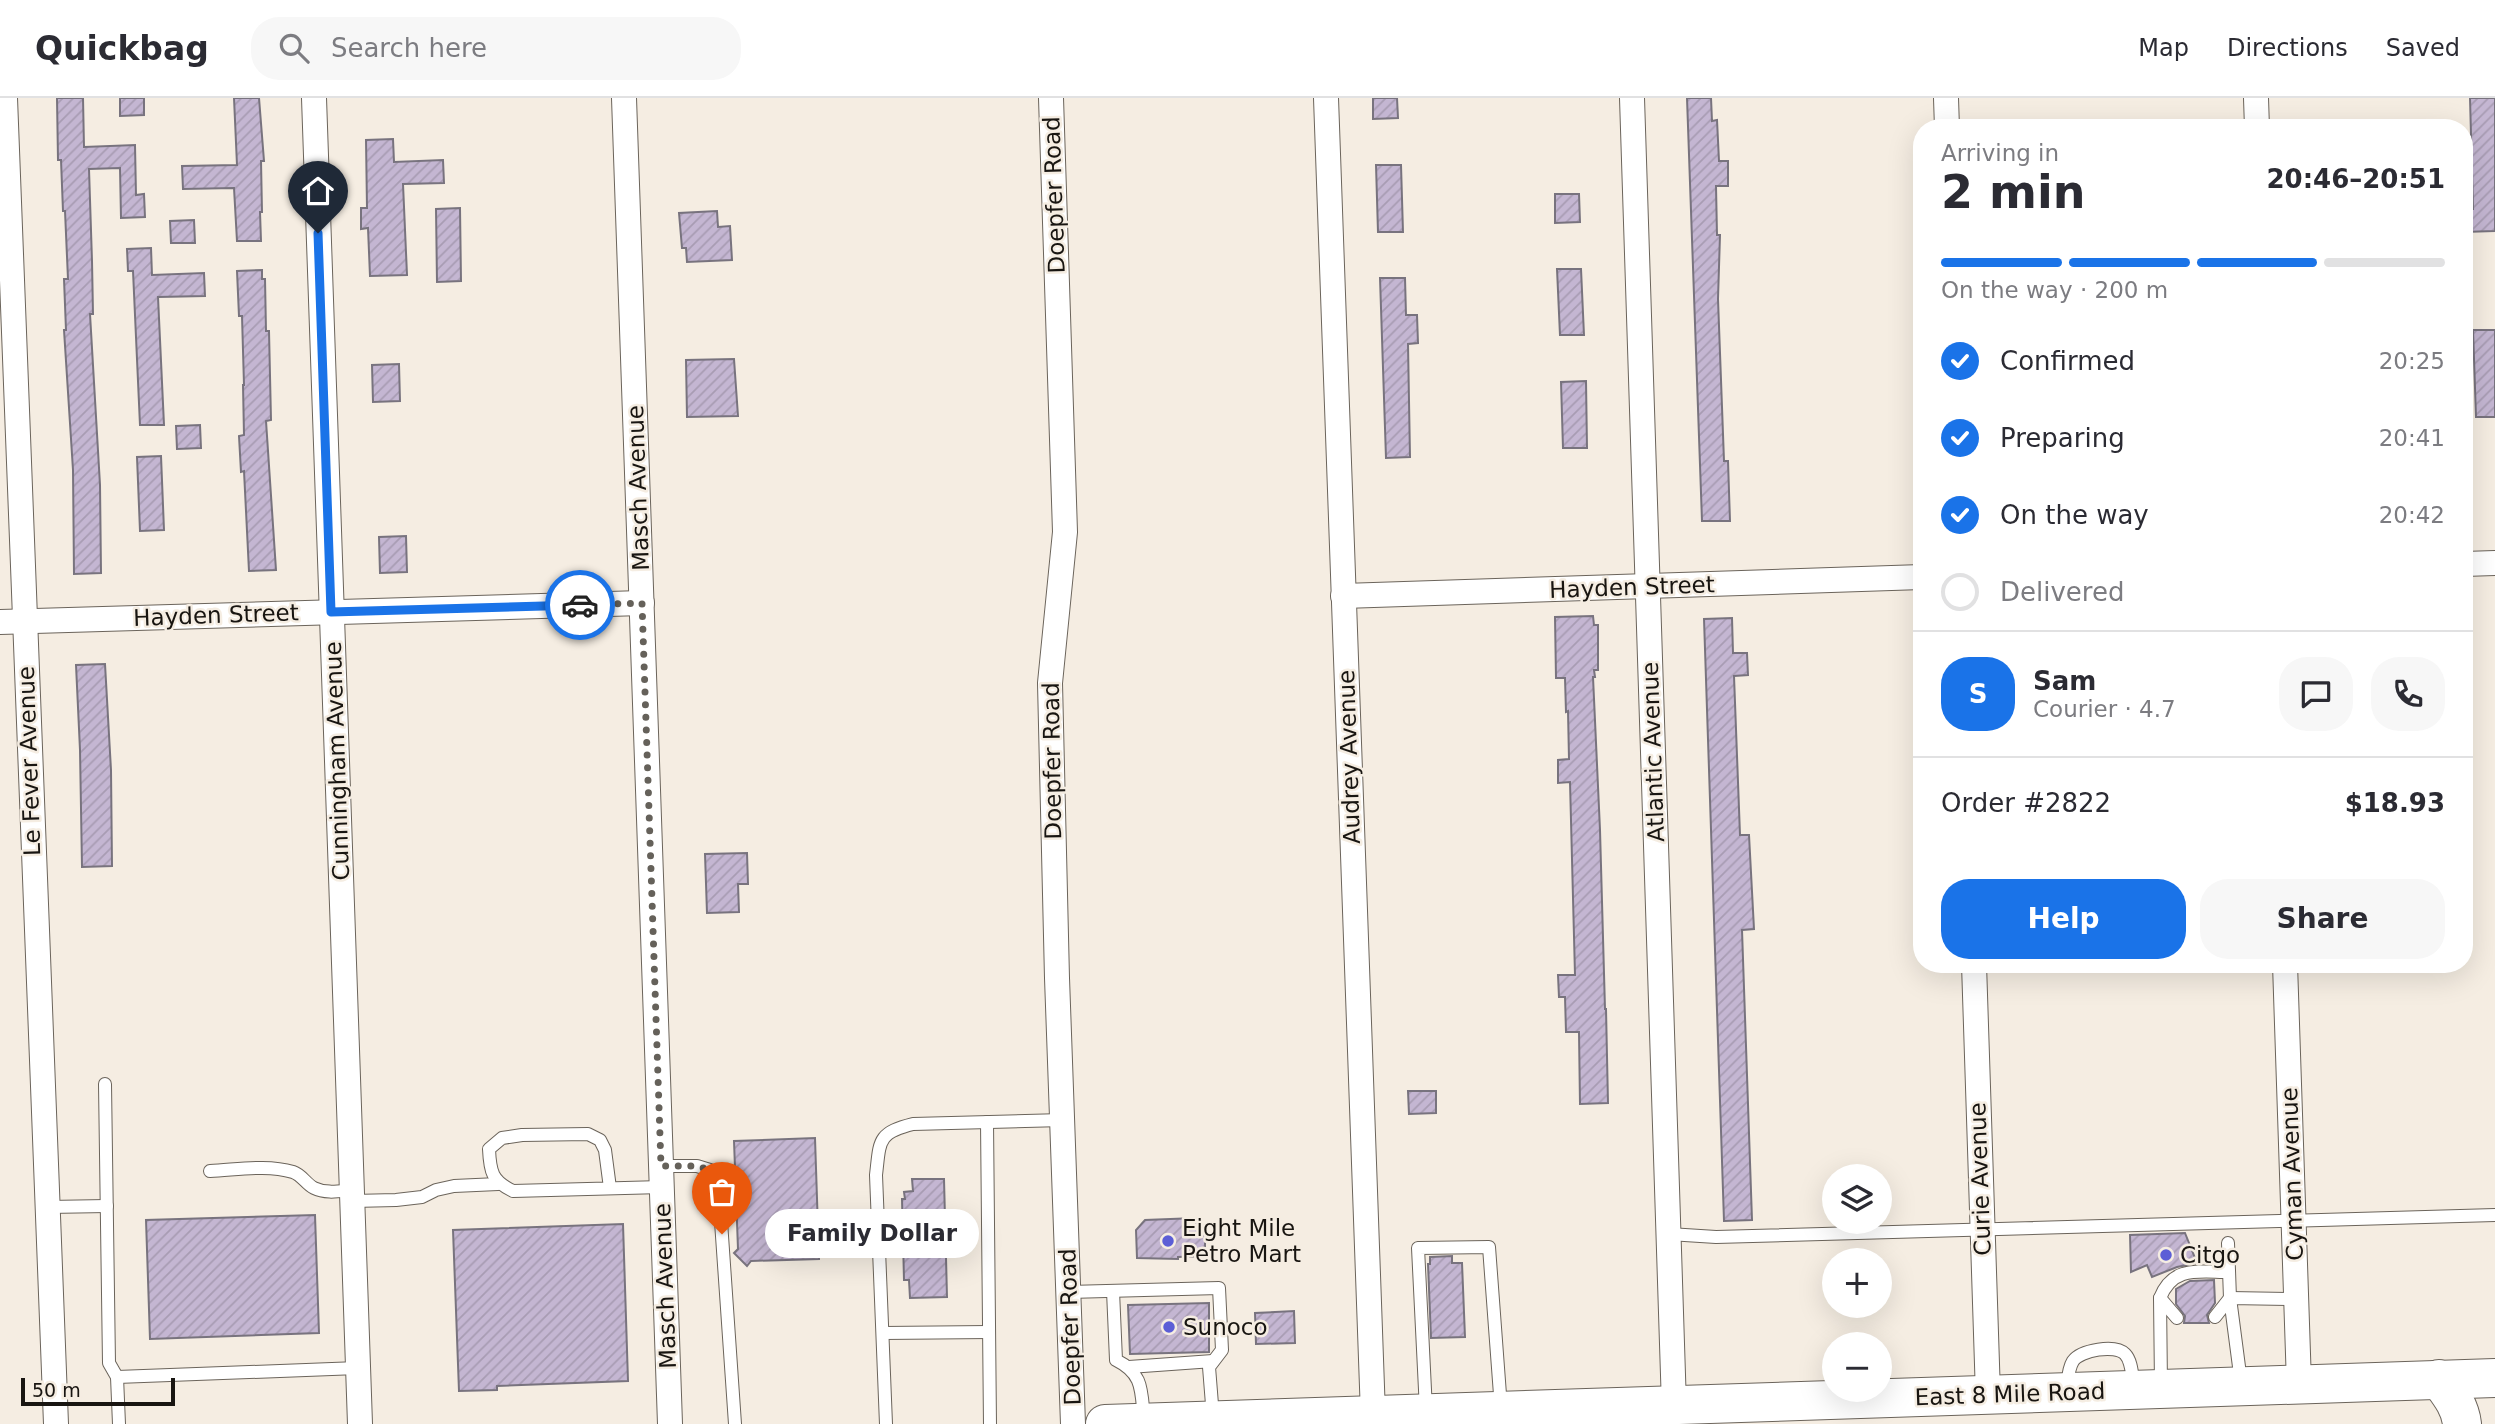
<!DOCTYPE html>
<html lang="en">
<head>
<meta charset="utf-8">
<style>
  body { margin:0; font-family:"DejaVu Sans",sans-serif; background:#f7f7f7; color:#2b2b33; height:100vh; display:flex; flex-direction:column; font-size:26px; white-space:nowrap }
  * { box-sizing:border-box; margin:0 }
  p { font-size:23px; color:#7c7c81 }
  .icon { flex:none; width:38px; height:38px; fill:none; stroke:currentColor; stroke-width:2; stroke-linecap:round; stroke-linejoin:round }
  .map { position:relative; flex:1; overflow:hidden }
  .drawer { position:absolute; left:1913px; top:21px; width:560px; height:854px; display:flex; flex-direction:column; background:#fff; border-radius:28px; box-shadow:0 7px 28px #0002 }
  .drawer>* { flex:none }
  .controls { position:absolute; left:1822px; top:1066px; display:grid; gap:14px }
  .controls a { display:grid; place-items:center; width:70px; height:70px; border-radius:50%; background:#fff; box-shadow:0 7px 28px #0002; font-size:35px }
  .scale { position:absolute; left:21px; bottom:18px; width:154px; box-sizing:border-box; padding-left:7px; border:4px solid #181511; border-top:0; font-size:19px; line-height:24px; white-space:nowrap; color:#181511; -webkit-text-stroke:5px #f5ede2; paint-order:stroke }
  .pin { position:absolute; display:grid; place-items:center; width:60px; height:60px; color:#fff; margin:-72px -30px; border-radius:50% 50% 50% 0; rotate:-45deg; box-shadow:0 0 7px #0007 }
  .pin .icon { rotate:45deg }
  .courier { position:absolute; display:grid; place-items:center; width:70px; height:70px; margin:-35px; border:5px solid #1a73e8; border-radius:50%; background:#fff; color:#222; box-shadow:0 2px 9px #0007 }
  .bubble { position:absolute; height:49px; border-radius:24px; background:#fff; box-shadow:0 7px 28px #0002; font-size:23px; font-weight:700; line-height:49px; text-align:center }
  .head em { font-style:normal; font-weight:700 }
  .head div { display:flex; flex-direction:column-reverse }
  .head { display:flex; align-items:center; justify-content:space-between; height:119px; padding:0 28px }
  h1 { font-size:46px; font-weight:700; line-height:52px }
  .bar { display:grid; grid-template-columns:repeat(4,1fr); gap:10px 7px; align-content:center; height:84px; padding:0 28px }
  .bar i { height:9px; border-radius:5px; background:#e1e1e2 }
  .bar .active { background:#1a73e8 }
  .bar p { grid-column:span 4 }
  .line { display:flex; align-items:center; gap:18px; padding:0 28px; border-top:2px solid #e1e1e2 }
  .line div { flex:1 }
  .round { display:grid; place-items:center; flex:none; width:74px; height:74px; border-radius:28px; background:#f7f7f7 }
  ol { padding:0 28px; list-style:none }
  li { display:flex; align-items:center; gap:21px; height:77px }
  li p { margin-inline-start:auto }
  li .icon { padding:7px; border-radius:50%; background:#1a73e8; color:#fff; stroke-width:4 }
  li:last-child { color:#7c7c81 }
  li i { width:38px; height:38px; border:4px solid #e1e1e2; border-radius:50% }
  .action { display:flex; gap:14px; margin-top:auto; padding:14px 28px }
  .action a { flex:1; height:80px; border-radius:28px; background:#1a73e8; color:#fff; font-size:28px; font-weight:700; line-height:80px; text-align:center }
  .action a+a { background:#f7f7f7; color:#2b2b33 }
  header { display:flex; align-items:center; gap:42px; box-sizing:border-box; height:98px; padding:0 35px; background:#fff; border-bottom:2px solid #e1e1e2 }
  header strong { font-size:33px }
  nav { display:flex; gap:38px; margin-inline-start:auto; font-size:24px }
  .search { width:490px; height:63px; background:#f7f7f7; display:flex; align-items:center; gap:18px; box-sizing:border-box; padding:0 24px; border-radius:28px; color:#7c7c81; font-size:26px }
  .map>svg:first-child { display:block }
  .building { fill:url(#building-hatch); stroke:#78737e; stroke-width:2 }
  .lines { fill:none; stroke-linecap:round; stroke-linejoin:round }
  .lane-casing { stroke:#6b645b; stroke-width:14 }
  .street-casing { stroke:#6b645b; stroke-width:26 }
  .highway-casing { stroke:#6b645b; stroke-width:40 }
  .lane { stroke:#fff; stroke-width:12 }
  .street { stroke:#fff; stroke-width:24 }
  .highway { stroke:#fff; stroke-width:38 }
  .done { stroke:#65615a; stroke-width:7; stroke-dasharray:0 12.6 }
  .route { stroke:#1a73e8; stroke-width:9 }
  .poi-dot { fill:#5c5ed6; stroke:#f5ede2; stroke-width:2.5 }
  .labels { text-anchor:middle; stroke-width:5; stroke-linejoin:round; paint-order:stroke }
  .street-label { font-size:23px; fill:#181511; stroke:#f5ede2 }
  .poi-label { font-size:23px; fill:#181511; stroke:#f5ede2; text-anchor:start }
</style>
</head>
<body>
<header>
<strong>Quickbag</strong>
<div class="search"><svg class="icon" aria-label="search" viewBox="0 0 24 24"><circle cx="10" cy="10" r="6"/><path d="M15 15l6 6"/></svg>Search here</div>
<nav><a>Map</a><a>Directions</a><a>Saved</a></nav>
</header>
<div class="map">
<svg width="2495" height="1326" viewBox="0 0 2495 1326">
  <defs>
    <pattern id="building-hatch" width="6" height="6" patternUnits="userSpaceOnUse" patternTransform="scale(1.75)"><rect width="6" height="6" fill="#c4b6d2"/><path d="M-1 1l2-2M0 6l6-6M5 7l2-2" fill="none" stroke="#a89cb3"/></pattern>
  </defs>
  <rect width="100%" height="100%" fill="#f5ede2"/>
  <!-- building -->
  <g class="building">
    <polygon points="57,0 83,0 84,49 135,47 136,97 144,96 145,119 121,120 120,70 89,71 92,163 93,216 90,216 100,387 101,475 74,476 73,372 64,232 66,232 64,181 68,181 65,113 63,113 61,62 58,62"/>
    <polygon points="120,0 144,0 144,17 120,18"/>
    <polygon points="234,0 259,0 264,63 261,63 262,114 260,114 261,143 237,143 234,90 183,91 182,68 237,67"/>
    <polygon points="1373,0 1397,0 1398,20 1373,21"/>
    <polygon points="1687,0 1711,0 1712,23 1717,22 1719,63 1728,63 1728,88 1716,88 1717,137 1720,137 1718,201 1724,363 1728,363 1730,423 1702,423"/>
    <polygon points="2470,0 2495,0 2495,133 2464,134 2464,111 2473,111"/>
    <polygon points="393,41 394,64 443,62 444,85 403,86 407,177 370,178 368,130 361,131 361,110 367,110 366,42"/>
    <polygon points="1376,67 1401,67 1403,134 1378,134"/>
    <polygon points="1555,96 1579,96 1580,124 1555,125"/>
    <polygon points="460,110 461,183 437,184 436,111"/>
    <polygon points="717,113 718,129 730,128 732,162 687,164 686,150 682,150 679,115"/>
    <polygon points="194,122 195,145 171,145 170,123"/>
    <polygon points="151,150 152,177 204,175 205,198 158,199 164,327 140,327 133,173 128,173 127,151"/>
    <polygon points="1557,171 1581,171 1584,237 1560,237"/>
    <polygon points="262,172 262,181 265,181 266,233 269,233 271,322 266,323 276,472 249,473 244,373 241,374 239,338 244,337 243,287 244,287 242,218 239,218 237,173"/>
    <polygon points="1380,180 1405,180 1406,217 1417,217 1418,245 1408,246 1410,359 1386,360"/>
    <polygon points="2473,232 2495,232 2495,319 2476,319"/>
    <polygon points="734,261 738,318 687,319 686,262"/>
    <polygon points="399,266 400,303 373,304 372,267"/>
    <polygon points="1586,283 1587,350 1563,350 1561,284"/>
    <polygon points="200,327 201,350 177,351 176,328"/>
    <polygon points="161,358 164,432 140,433 137,359"/>
    <polygon points="406,438 407,474 380,475 379,439"/>
    <polygon points="1593,518 1594,527 1598,527 1598,572 1594,572 1595,579 1593,579 1600,732 1605,911 1606,911 1608,1005 1580,1006 1579,934 1566,934 1565,899 1559,899 1558,877 1575,877 1570,684 1558,685 1558,662 1569,661 1568,613 1566,614 1565,580 1556,580 1555,519"/>
    <polygon points="1732,520 1733,555 1747,555 1748,577 1734,578 1740,737 1749,737 1754,831 1742,832 1752,1122 1724,1123 1704,521"/>
    <polygon points="105,566 111,672 112,768 82,769 80,652 76,567"/>
    <polygon points="747,755 748,786 738,786 739,814 707,815 705,756"/>
    <polygon points="1408,993 1436,993 1436,1015 1409,1016"/>
    <polygon points="815,1040 819,1161 751,1163 747,1168 734,1155 738,1151 734,1043"/>
    <polygon points="912,1081 944,1081 947,1199 910,1200 909,1182 904,1182 902,1101 905,1101 904,1094 913,1093"/>
    <polygon points="315,1117 319,1235 150,1241 146,1122"/>
    <polygon points="1196,1120 1205,1130 1205,1158 1178,1159 1178,1161 1137,1160 1136,1132 1145,1122"/>
    <polygon points="623,1126 628,1283 497,1288 497,1292 459,1293 453,1132"/>
    <polygon points="2185,1135 2197,1165 2177,1169 2152,1179 2147,1167 2131,1174 2130,1137"/>
    <polygon points="1452,1158 1452,1165 1462,1165 1465,1239 1431,1240 1428,1166 1430,1166 1430,1159"/>
    <polygon points="2214,1182 2215,1205 2207,1217 2209,1225 2184,1225 2185,1218 2176,1206 2176,1191 2190,1183"/>
    <polygon points="1209,1205 1209,1254 1130,1256 1128,1207"/>
    <polygon points="1294,1213 1295,1245 1256,1246 1255,1215"/>
  </g>
  <g class="lines">
    <!-- lane casing -->
    <g class="lane-casing">
      <g id="lane">
        <polyline points="105,986 109,1265 117,1279 119,1326"/>
        <polyline points="987,1024 990,1326"/>
        <polyline points="661,1068 697,1068 710,1072 715,1081 720,1109 735,1326"/>
        <path d="M210 1073C236 1072 267 1066 293 1074 302 1077 306 1086 314 1090 326 1096 340 1093 352 1092"/>
        <path d="M610 1090 605 1052 600 1042 588 1036 522 1037 502 1040 489 1051C490 1074 492 1083 513 1093L662 1089"/>
        <polyline points="353,1103 396,1102 422,1099 436,1092 454,1088 498,1086"/>
        <polyline points="48,1109 107,1108"/>
        <polyline points="1669,1136 1716,1139 2495,1117"/>
        <polyline points="2228,1145 2230,1200 2241,1284"/>
        <path d="M1113 1193 1116 1262C1144 1276 1141 1293 1144 1321"/>
        <polyline points="1069,1194 1219,1190 1222,1252 1209,1269 1213,1319"/>
        <polyline points="2160,1200 2177,1220"/>
        <polyline points="2215,1219 2230,1200 2296,1201"/>
        <polyline points="883,1235 989,1234"/>
        <polyline points="1129,1269 1213,1263"/>
        <polyline points="117,1279 358,1270"/>
        <path d="M2161 1287 2160 1200C2173 1167 2199 1174 2229 1174"/>
        <path d="M2067 1290C2068 1281 2068 1271 2073 1263 2081 1252 2115 1246 2125 1256 2132 1263 2132 1278 2134 1288"/>
        <polyline points="1426,1312 1418,1150 1489,1149 1501,1310"/>
        <path d="M886 1326 876 1077C880 1043 877 1035 913 1026L1063 1022"/>
      </g>
    </g>
    <!-- street casing -->
    <g class="street-casing">
      <g id="street">
        <polyline points="5,0 56,1326"/>
        <polyline points="314,0 360,1326"/>
        <polyline points="624,0 670,1326"/>
        <polyline points="1051,0 1065,434 1050,585 1057,880 1073,1326"/>
        <polyline points="1326,0 1373,1317"/>
        <polyline points="1632,0 1674,1308"/>
        <polyline points="1946,0 1947,30"/>
        <polyline points="2256,0 2257,30"/>
        <polyline points="2464,466 2495,465"/>
        <polyline points="1343,498 1922,479"/>
        <polyline points="0,524 642,505"/>
        <polyline points="1974,866 1988,1297"/>
        <polyline points="2285,866 2299,1286"/>
      </g>
    </g>
    <!-- highway casing -->
    <g class="highway-casing">
      <g id="highway">
        <path d="M2439 1281C2450 1296 2460 1308 2462 1326"/>
        <polyline points="1105,1326 2495,1280"/>
      </g>
    </g>
    <!-- lane -->
    <use href="#lane" class="lane"/>
    <!-- street -->
    <use href="#street" class="street"/>
    <!-- highway -->
    <use href="#highway" class="highway"/>
  </g>
  <g class="lines">
    <!-- done -->
    <polyline class="done" points="580,507 642,505 661,1068 697,1068 710,1072 718,1094 722,1136"/>
    <!-- route -->
    <polyline class="route" points="318,135 331,514 580,507"/>
  </g>
  <!-- markers -->
  <g class="poi-dot">
    <circle cx="1168" cy="1143" r="7"/>
    <circle cx="2166" cy="1157" r="7"/>
    <circle cx="1169" cy="1229" r="7"/>
  </g>
  <g class="labels">
    <!-- street labels -->
    <g class="street-label">
      <text transform="translate(1054 97) rotate(-92)" y="8">Doepfer Road</text>
      <text transform="translate(638 390) rotate(-92)" y="8">Masch Avenue</text>
      <text transform="translate(1632 489) rotate(-2)" y="8">Hayden Street</text>
      <text transform="translate(216 517) rotate(-2)" y="8">Hayden Street</text>
      <text transform="translate(1653 654) rotate(-92)" y="8">Atlantic Avenue</text>
      <text transform="translate(1349 659) rotate(-92)" y="8">Audrey Avenue</text>
      <text transform="translate(29 663) rotate(-92)" y="8">Le Fever Avenue</text>
      <text transform="translate(337 663) rotate(-92)" y="8">Cunningham Avenue</text>
      <text transform="translate(1052 663) rotate(-91)" y="8">Doepfer Road</text>
      <text transform="translate(2292 1076) rotate(-92)" y="8">Cyman Avenue</text>
      <text transform="translate(1980 1081) rotate(-92)" y="8">Curie Avenue</text>
      <text transform="translate(665 1188) rotate(-92)" y="8">Masch Avenue</text>
      <text transform="translate(1070 1229) rotate(-92)" y="8">Doepfer Road</text>
      <text transform="translate(2010 1296) rotate(-2)" y="8">East 8 Mile Road</text>
    </g>
    <!-- poi labels -->
    <g class="poi-label">
      <text x="1182" y="1138">Eight Mile<tspan x="1182" dy="26">Petro Mart</tspan></text>
      <text x="2180" y="1165">Citgo</text>
      <text x="1183" y="1237">Sunoco</text>
    </g>
  </g>
</svg>
<div class="controls">
<a><svg class="icon" aria-label="layers" viewBox="0 0 24 24"><path d="M12 4l9 5-9 5-9-5zM3 14l9 5 9-5"/></svg></a>
<a>+</a>
<a>−</a>
</div>
<div class="scale">50 m</div>
<div class="pin" style="left:722px;top:1136px;background:#ea580c"><svg class="icon" aria-label="bag" viewBox="0 0 24 24"><path d="M5 8h14l-1 12H6zM9 8a3 3 0 0 1 6 0"/></svg></div>
<div class="pin" style="left:318px;top:135px;background:#1f2937"><svg class="icon" aria-label="home" viewBox="0 0 24 24"><path d="M3 11l9-7 9 7M6 9v11h12V9"/></svg></div>
<div class="courier" style="left:580px;top:507px"><svg class="icon" aria-label="car" viewBox="0 0 24 24"><path d="M5 17H2v-5l4-1 3-4h7l3 4 3 1v5h-3M9 17h6M6 11h13"/><circle cx="7" cy="17" r="2"/><circle cx="17" cy="17" r="2"/></svg></div>
<div class="bubble" style="left:765px;top:1111px;width:214px">Family Dollar</div>
<section class="drawer">
<div class="head"><div><h1>2 min</h1><p>Arriving in</p></div><em>20:46–20:51</em></div>
<div class="bar"><i class="active"></i><i class="active"></i><i class="active"></i><i></i><p>On the way · 200 m</p></div>
<ol>
<li><svg class="icon" aria-label="check" viewBox="0 0 24 24"><path d="M5 12l5 5 9-10"/></svg>Confirmed<p>20:25</p></li>
<li><svg class="icon" aria-label="check" viewBox="0 0 24 24"><path d="M5 12l5 5 9-10"/></svg>Preparing<p>20:41</p></li>
<li><svg class="icon" aria-label="check" viewBox="0 0 24 24"><path d="M5 12l5 5 9-10"/></svg>On the way<p>20:42</p></li>
<li><i></i>Delivered</li>
</ol>
<div class="line" style="height:126px"><b class="round" style="background:#1a73e8;color:#fff">S</b><div><b>Sam</b><p>Courier · 4.7</p></div><a class="round"><svg class="icon" aria-label="chat" viewBox="0 0 24 24"><path d="M4 5h16v11H9l-5 4z"/></svg></a><a class="round"><svg class="icon" aria-label="phone" viewBox="0 0 24 24"><path d="M5 4h4l2 5-3 2q2 4 5 5l2-3 5 2v4C11 20 4 13 5 4z"/></svg></a></div>
<div class="line" style="height:91px"><div>Order #2822</div><b>$18.93</b></div>
<div class="action"><a>Help</a><a>Share</a></div>
</section>
</div>
</body>
</html>
